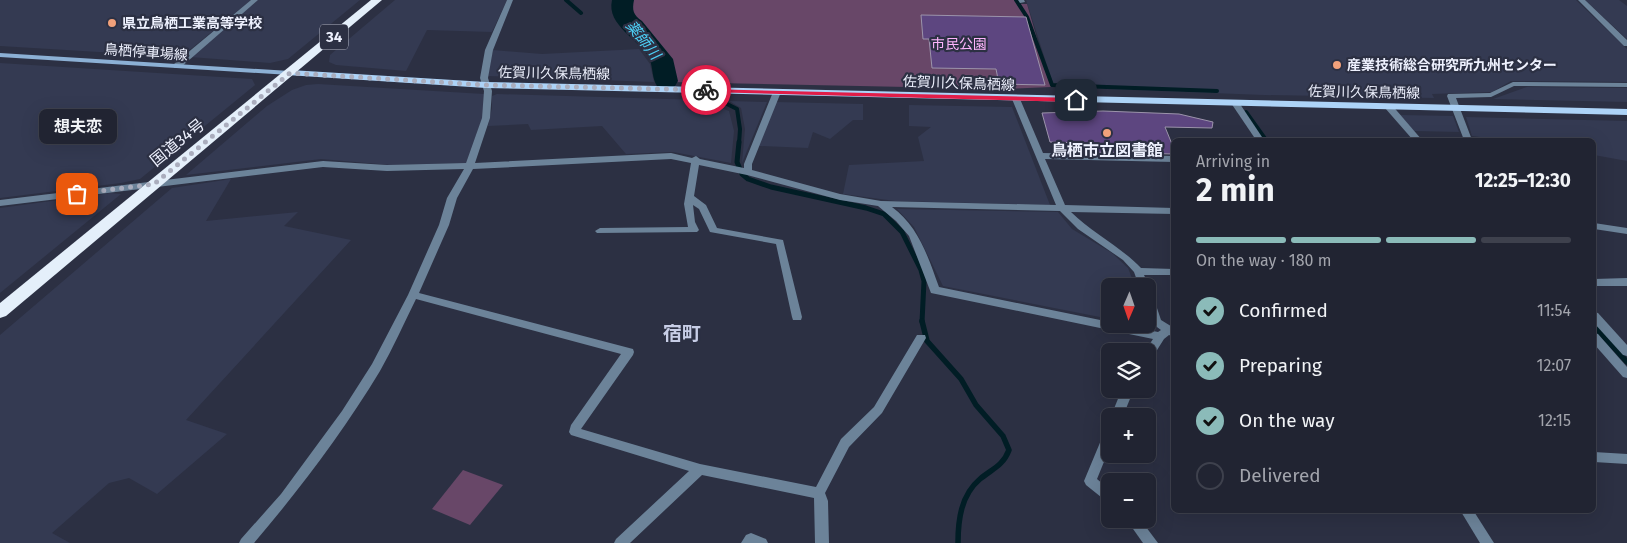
<!DOCTYPE html>
<html lang="en">
<head>
<meta charset="utf-8">
<style>
  body { margin:0; font-family:"Fira Sans","Noto Sans JP",sans-serif; background:#292c3a; color:#f1f3f6; height:100vh; display:flex; flex-direction:column; font-size:19px; white-space:nowrap }
  * { box-sizing:border-box; margin:0 }
  p { font-size:16px; color:#a2a4ac }
  .icon { flex:none; width:28px; height:28px; fill:none; stroke:currentColor; stroke-width:2; stroke-linecap:round; stroke-linejoin:round }
  .map { position:relative; flex:1; overflow:hidden }
  .side { position:absolute; left:1171px; top:138px; width:425px; height:375px; display:flex; flex-direction:column; background:#212432; border-radius:8px; box-shadow:0 5px 20px #0002,0 0 0 1px #3e414d }
  .side>* { flex:none }
  .needle { width:32px; rotate:182deg }
  .fabs { position:absolute; left:1101px; top:278px; display:grid; gap:10px }
  .fabs a { display:grid; place-items:center; width:55px; height:55px; border-radius:8px; background:#212432; box-shadow:0 5px 20px #0002,0 0 0 1px #3e414d; font-size:25px }
  .pin { position:absolute; display:grid; place-items:center; width:42px; height:42px; color:#fff; margin:-21px; border-radius:10px; box-shadow:0 2px 8px #0006 }
  .courier { position:absolute; display:grid; place-items:center; width:50px; height:50px; margin:-25px; border:4px solid #e11d48; border-radius:50%; background:#fff; color:#222; box-shadow:0 1px 6px #0007 }
  .bubble { position:absolute; height:35px; border-radius:8px; background:#212432; box-shadow:0 5px 20px #0002,0 0 0 1px #3e414d; font-size:16px; font-weight:700; line-height:35px; text-align:center }
  .headline em { font-style:normal; font-weight:700 }
  .headline div { display:flex; flex-direction:column-reverse }
  .headline { display:flex; align-items:center; justify-content:space-between; height:85px; padding:0 25px }
  h1 { font-size:32px; font-weight:700; line-height:38px }
  .bar { display:grid; grid-template-columns:repeat(4,1fr); gap:8px 5px; align-content:center; height:60px; padding:0 25px }
  .bar i { height:6px; border-radius:4px; background:#3e414d }
  .bar .on { background:#8bbbb9 }
  .bar p { grid-column:span 4 }
  ol { padding:0 25px; list-style:none }
  li { display:flex; align-items:center; gap:15px; height:55px }
  li p { margin-inline-start:auto }
  li .icon { padding:5px; border-radius:50%; background:#8bbbb9; color:#111; stroke-width:4 }
  li:last-child { color:#a2a4ac }
  li i { width:28px; height:28px; border:2px solid #3e414d; border-radius:50% }
  .map>svg:first-child { display:block }
  .built { fill:#343a52 }
  .green { fill:#684768 }
  .lines { fill:none; stroke-linecap:round; stroke-linejoin:round }
  .stream-far2 { stroke:#011d25; stroke-width:4 }
  .stream-far1 { stroke:#011d25; stroke-width:5 }
  .stream { stroke:#011d25; stroke-width:5.5 }
  .river { fill:#011d25; fill-rule:evenodd }
  .building { fill:#5d4680; stroke:#9c94ab }
  .street { fill:#6c8399; fill-rule:evenodd }
  .secondary { fill:#8cb0d4; fill-rule:evenodd }
  .primary { fill:#add3f7; fill-rule:evenodd }
  .highway { fill:#e4effa; fill-rule:evenodd }
  .route { fill:#e11d48 }
  .done { stroke:#aaadbd; stroke-width:5; stroke-dasharray:0 9 }
  .poi-dot { fill:#f1a17b; stroke:#2c3043; stroke-width:2 }
  .labels { text-anchor:middle; stroke-width:4.5; stroke-linejoin:round; paint-order:stroke }
  .far-poi-label { font-size:14px; font-weight:bold; fill:#eef1fe; stroke:#2c3043; text-anchor:start }
  .far-park-label { font-size:14px; fill:#fdb4fc; stroke:#2c3043 }
  .far-street-label { font-size:14px; fill:#eef1fe; stroke:#2c3043 }
  .shield { fill:#2c3043; stroke:#b4b7c6; stroke-width:1 }
  .shield-label { font-size:15px; font-weight:bold; fill:#eef1fe }
  .far-water-label { font-size:15px; font-style:italic; fill:#4dd1f8; stroke:#2c3043 }
  .street-label { font-size:16px; fill:#eef1fe; stroke:#2c3043 }
  .poi-label { font-size:16px; font-weight:bold; fill:#eef1fe; stroke:#2c3043 }
  .quarter-label { font-size:19px; font-weight:bold; fill:#c7cde6; stroke:#2c3043 }
</style>
</head>
<body>
<div class="map">
<svg width="1627" height="543" viewBox="0 0 1627 543">
  <rect width="100%" height="100%" fill="#2c3043"/>
  <!-- built -->
  <g class="built">
    <polygon points="0,0 251,0 181,57 0,46"/>
    <polygon points="258,0 360,0 288,59 270,63 190,57"/>
    <polygon points="395,0 507,0 492,32 427,30 406,71 336,65 329,62 330,55"/>
    <polygon points="1026,0 1576,0 1627,49 1627,82 1511,81 1492,92 1432,94 1434,98 1264,95 1054,87"/>
    <polygon points="1585,0 1619,0 1627,6 1627,39"/>
    <polygon points="639,49 650,64 654,82 488,76 493,50 542,54"/>
    <polygon points="0,63 252,79 255,85 140,179 121,183 0,198"/>
    <polygon points="318,84 484,94 482,119 466,163 390,165 321,159 186,175 267,106 292,90 306,85"/>
    <polygon points="1527,87 1627,88 1627,102 1493,99"/>
    <polygon points="497,94 702,100 729,111 734,131 731,163 673,152 626,154 602,126 531,130 528,124 488,126 492,108 492,96"/>
    <polygon points="729,101 767,102 742,163 745,129 741,108"/>
    <polygon points="776,102 863,104 863,120 853,120 830,139 813,132 808,148 759,146"/>
    <polygon points="909,105 1012,107 1050,205 895,201 843,194 849,165 924,161 918,137 931,127 909,126"/>
    <polygon points="1400,115 1453,116 1459,132 1414,131"/>
    <polygon points="1466,117 1627,121 1627,161 1594,155 1594,140 1504,140 1472,136"/>
    <polygon points="231,179 206,221 298,212 284,226 351,240 186,420 227,434 157,494 129,478 109,483 52,533 70,543 0,543 0,335 172,188"/>
    <polygon points="110,193 121,194 0,293 0,208"/>
    <polygon points="897,209 1058,212 1072,229 1112,253 1128,268 1135,286 1110,286 1110,319 943,286 914,227"/>
  </g>
  <!-- green -->
  <g class="green">
    <path d="M626 0H1017L1020 4H1027L1051 87 1005 89 671 82C669 74 668 62 663 55 655 41 625 16 626 0Z"/>
    <polygon points="463,470 503,485 470,525 432,509"/>
  </g>
  <g class="lines">
    <!-- stream-far2 -->
    <g class="stream-far2">
      <polyline points="566,0 581,13"/>
      <polyline points="1016,0 1027,17 1052,85 1217,91"/>
      <polyline points="725,103 737,109 740,129 739,144"/>
      <polyline points="1246,112 1266,140"/>
    </g>
    <!-- stream-far1 -->
    <polyline class="stream-far1" points="739,142 737,162 742,174 748,179 771,187 866,208 884,214 902,232 921,270 924,281 922,322"/>
    <!-- stream -->
    <g class="stream">
      <path d="M922 321 927 341 961 379 976 405 1003 436 1009 450C1003 466 992 469 980 479 961 495 958 520 958 543"/>
      <polyline points="1594,326 1627,362"/>
    </g>
    <!-- river -->
    <path class="river" d="M612 0H634C632 10 633 15 642 21L673 59 678 81 675 86 666 88 657 86C652 78 653 69 650 60 640 39 606 26 612 0Z"/>
  </g>
  <!-- building -->
  <g class="building">
    <polygon points="921,15 1026,17 1045,85 999,84 996,69 932,68 929,39 923,39"/>
    <polygon points="1103,111 1179,114 1213,122 1212,128 1165,127 1174,149 1174,154 1087,152 1084,143 1050,142 1042,113"/>
  </g>
  <g class="lines">
    <!-- street -->
    <g class="street">
      <polygon points="251,0 258,0 180,68 174,68 174,64"/>
      <path d="M507 0H513L493 50 488 78 492 91 490 118 475 163 671 153 692 158 696 156 700 159 744 168V164L773 92 777 90 781 92 752 164V170L840 194 881 201 1056 205 1012 99 1016 97 1020 99 1043 153 1174 156V162L1045 159 1065 205 1174 208V214L1071 212C1092 233 1120 246 1141 268L1174 269V275H1144L1149 286 1148 289V286H1139L1134 272 1123 260 1078 229 1060 211 892 207C919 227 928 257 939 287L1110 322V324H1119L1158 332 1161 330C1147 321 1146 307 1148 292L1153 296 1161 320 1174 328V337L1169 335 1164 339 1152 358 1148 359V351H1145L1153 339 931 293 909 236 896 221 878 206 840 200 747 175 699 165 694 196 706 205 717 228 783 240 802 317 801 320H793L792 317 776 244 710 232 699 209 693 205 695 222 699 230 697 232 597 233 595 231 600 228 688 227 684 204 691 163 671 159 473 169 457 198 449 225 419 293 633 349 634 352 633 355 581 429 700 464 816 487 841 439 874 407 917 335H925L926 338 882 413 849 447 825 493 828 501 829 543H815L814 498 702 475 630 543H614L616 539 689 471 571 435 569 432 571 425 621 354 416 299C404 323 393 348 380 371 343 432 300 489 254 543H239L241 539 281 494 342 411 372 364 408 295 439 225 447 198 464 169 387 171 323 167 0 206V200L323 161 387 165 466 163 482 118 484 91 480 78 485 50Z"/>
      <polygon points="1018,0 1024,0 1025,2 1020,3"/>
      <polygon points="1578,0 1585,0 1627,40 1627,46 1624,46"/>
      <polygon points="1513,82 1627,83 1627,87 1514,86 1491,97 1456,98 1472,140 1464,140 1447,96 1448,94 1490,93"/>
      <polygon points="1232,101 1238,101 1264,140 1256,140 1231,103"/>
      <polygon points="1385,104 1391,104 1422,140 1413,140 1385,108"/>
      <polygon points="1594,223 1627,228 1627,234 1594,229"/>
      <polygon points="1627,278 1627,286 1594,286 1594,279"/>
      <polygon points="1594,312 1598,313 1627,345 1627,356 1623,355 1594,323"/>
      <polygon points="1594,333 1598,334 1627,367 1627,378 1623,377 1594,344"/>
      <polygon points="1122,389 1134,389 1123,416 1111,416"/>
      <polygon points="1110,428 1110,447 1097,479 1110,490 1110,503 1106,501 1086,485 1084,481 1104,433 1106,430"/>
      <polygon points="1594,452 1627,454 1627,464 1594,462"/>
      <polygon points="1460,510 1473,510 1494,543 1480,543"/>
      <polygon points="1126,519 1140,519 1158,543 1143,543"/>
      <polygon points="751,533 766,539 768,543 741,543 746,535"/>
    </g>
    <!-- secondary -->
    <polygon class="secondary" points="0,53 290,71 294,73 290,75 0,57"/>
    <!-- primary -->
    <polygon class="primary" points="290,70 486,82 1627,109 1627,115 486,88 287,75 285,73"/>
    <!-- highway -->
    <polygon class="highway" points="371,0 382,0 6,316 0,318 0,303"/>
  </g>
  <!-- route -->
  <polygon class="route" points="703,89 1076,98 1079,100 1076,102 706,92 703,92"/>
  <g class="lines">
    <!-- done -->
    <polyline class="done" points="77,194 154,184 290,73 486,85 706,90"/>
  </g>
  <!-- markers -->
  <g class="poi-dot">
    <circle cx="112" cy="23" r="5"/>
    <circle cx="1337" cy="65" r="5"/>
    <circle cx="1107" cy="133" r="5"/>
  </g>
  <g class="labels">
    <!-- far-poi labels -->
    <g class="far-poi-label">
      <text x="122" y="28">県立鳥栖工業高等学校</text>
      <text x="1347" y="70">産業技術総合研究所九州センター</text>
    </g>
    <!-- far-park labels -->
    <g class="far-park-label">
      <text x="959" y="49">市民公園</text>
    </g>
    <!-- far-street labels -->
    <g class="far-street-label">
      <text transform="translate(146 52) rotate(4)" y="5">鳥栖停車場線</text>
      <text transform="translate(554 73) rotate(1)" y="5">佐賀川久保鳥栖線</text>
      <text transform="translate(959 83) rotate(2)" y="5">佐賀川久保鳥栖線</text>
      <text transform="translate(1364 92) rotate(1)" y="5">佐賀川久保鳥栖線</text>
    </g>
    <!-- shield labels -->
    <rect class="shield" x="320" y="24.5" width="28" height="25" rx="4"/>
    <g class="shield-label">
      <text x="334" y="42">34</text>
    </g>
    <!-- far-water labels -->
    <g class="far-water-label">
      <text transform="translate(643 40) rotate(51)" y="5">薬師川</text>
    </g>
    <!-- street labels -->
    <g class="street-label">
      <text transform="translate(177 142) rotate(-39)" y="6">国道34号</text>
    </g>
    <!-- poi labels -->
    <g class="poi-label">
      <text x="1107" y="156">鳥栖市立図書館</text>
    </g>
    <!-- quarter labels -->
    <g class="quarter-label">
      <text x="682" y="340">宿町</text>
    </g>
  </g>
</svg>
<div class="fabs">
<a><svg class="needle" viewBox="-14 -14 28 28"><path d="M0-13l5 13h-10z" fill="#e53935"/><path d="M0 13l5-13h-10z" fill="#a2a4ac"/></svg></a>
<a><svg class="icon" aria-label="layers" viewBox="0 0 24 24"><path d="M12 4l9 5-9 5-9-5zM3 14l9 5 9-5"/></svg></a>
<a>+</a>
<a>−</a>
</div>
<div class="pin" style="left:77px;top:194px;background:#ea580c"><svg class="icon" aria-label="bag" viewBox="0 0 24 24"><path d="M5 8h14l-1 12H6zM9 8a3 3 0 0 1 6 0"/></svg></div>
<div class="pin" style="left:1076px;top:100px;background:#1f2937"><svg class="icon" aria-label="home" viewBox="0 0 24 24"><path d="M3 11l9-7 9 7M6 9v11h12V9"/></svg></div>
<div class="courier" style="left:706px;top:90px"><svg class="icon" aria-label="bike" viewBox="0 0 24 24"><circle cx="6" cy="16" r="4"/><circle cx="18" cy="16" r="4"/><path d="M6 16l4-8h5l3 8M10 8l3 8H6M13 5h3"/></svg></div>
<div class="bubble" style="left:39px;top:109px;width:78px">想夫恋</div>
<section class="side">
<div class="headline"><div><h1>2 min</h1><p>Arriving in</p></div><em>12:25–12:30</em></div>
<div class="bar"><i class="on"></i><i class="on"></i><i class="on"></i><i></i><p>On the way · 180 m</p></div>
<ol>
<li><svg class="icon" aria-label="check" viewBox="0 0 24 24"><path d="M5 12l5 5 9-10"/></svg>Confirmed<p>11:54</p></li>
<li><svg class="icon" aria-label="check" viewBox="0 0 24 24"><path d="M5 12l5 5 9-10"/></svg>Preparing<p>12:07</p></li>
<li><svg class="icon" aria-label="check" viewBox="0 0 24 24"><path d="M5 12l5 5 9-10"/></svg>On the way<p>12:15</p></li>
<li><i></i>Delivered</li>
</ol>
</section>
</div>
</body>
</html>
